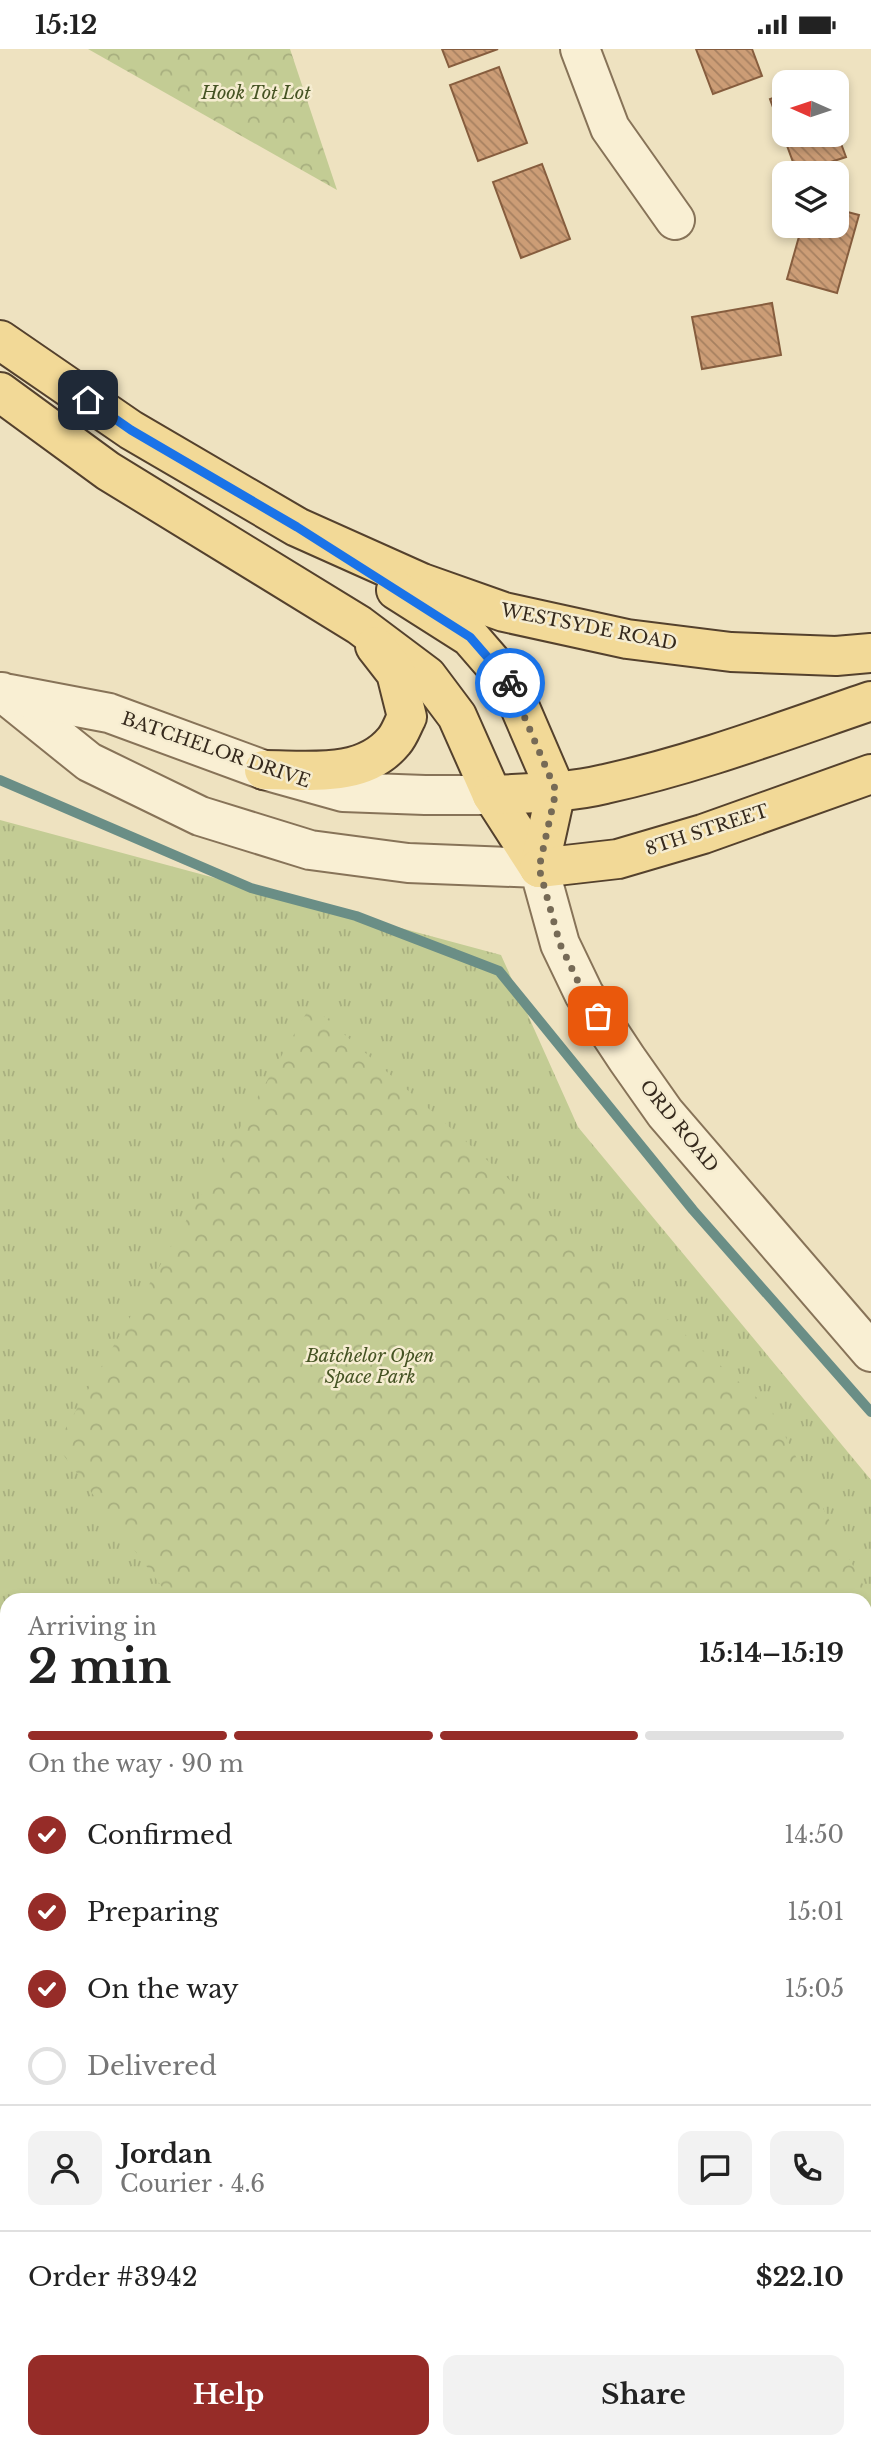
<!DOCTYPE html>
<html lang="en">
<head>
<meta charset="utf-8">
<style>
  body { margin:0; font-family:"Libre Baskerville",serif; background:#f2f2f2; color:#222; height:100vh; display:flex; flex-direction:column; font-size:26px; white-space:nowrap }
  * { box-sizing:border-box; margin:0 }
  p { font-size:23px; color:#767676 }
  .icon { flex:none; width:38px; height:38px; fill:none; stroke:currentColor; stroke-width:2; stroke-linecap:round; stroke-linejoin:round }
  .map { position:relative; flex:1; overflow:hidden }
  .details { position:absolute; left:0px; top:1544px; width:872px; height:856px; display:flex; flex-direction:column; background:#fff; border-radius:21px 21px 0 0; box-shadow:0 4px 10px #0003 }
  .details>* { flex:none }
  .needle { width:46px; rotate:273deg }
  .buttons { position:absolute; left:772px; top:21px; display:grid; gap:14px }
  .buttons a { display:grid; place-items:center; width:77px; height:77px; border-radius:14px; background:#fff; box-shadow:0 4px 10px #0003; font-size:35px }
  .pin { position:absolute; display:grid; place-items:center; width:60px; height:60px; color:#fff; margin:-30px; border-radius:14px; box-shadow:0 4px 10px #0006 }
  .courier { position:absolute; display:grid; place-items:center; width:70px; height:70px; margin:-35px; border:5px solid #1a73e8; border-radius:50%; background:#fff; color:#222; box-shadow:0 2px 9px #0007 }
  .head em { font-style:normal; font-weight:700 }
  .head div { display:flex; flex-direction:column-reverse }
  .head { display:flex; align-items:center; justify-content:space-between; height:119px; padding:0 28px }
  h1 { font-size:46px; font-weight:700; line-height:52px }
  .bar { display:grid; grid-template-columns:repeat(4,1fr); gap:10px 7px; align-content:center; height:84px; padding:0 28px }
  .bar i { height:9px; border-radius:5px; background:#e0e0e0 }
  .bar .selected { background:#962c28 }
  .bar p { grid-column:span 4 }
  .line { display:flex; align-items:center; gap:18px; padding:0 28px; border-top:2px solid #e0e0e0 }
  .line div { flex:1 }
  .round { display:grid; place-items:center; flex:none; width:74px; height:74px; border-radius:14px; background:#f2f2f2 }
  ol { padding:0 28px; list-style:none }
  li { display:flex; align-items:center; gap:21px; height:77px }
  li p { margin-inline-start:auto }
  li .icon { padding:7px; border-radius:50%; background:#962c28; color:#fff; stroke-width:4 }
  li:last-child { color:#767676 }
  li i { width:38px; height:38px; border:4px solid #e0e0e0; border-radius:50% }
  .primary-button { display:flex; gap:14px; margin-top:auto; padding:14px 28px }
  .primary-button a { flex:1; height:80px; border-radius:14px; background:#962c28; color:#fff; font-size:28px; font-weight:700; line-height:80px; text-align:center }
  .primary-button a+a { background:#f2f2f2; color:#222 }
  .status { display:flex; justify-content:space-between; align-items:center; height:49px; padding:0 35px; background:#fff; direction:ltr }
  .status svg { height:19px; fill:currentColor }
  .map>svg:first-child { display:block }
  .grass { fill:url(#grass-tufts) }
  .park { fill:url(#park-crowns) }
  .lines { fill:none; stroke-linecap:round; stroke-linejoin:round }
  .stream { stroke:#6a8e86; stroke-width:10 }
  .building { fill:url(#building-back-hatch); stroke:#865d3e; stroke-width:2 }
  .minor-casing { stroke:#877358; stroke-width:42 }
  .major-casing { stroke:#54412d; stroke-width:42 }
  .minor { stroke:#f9efd3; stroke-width:38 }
  .major { stroke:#f2d997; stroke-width:38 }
  .done { stroke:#766a56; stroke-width:7; stroke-dasharray:0 12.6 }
  .route { stroke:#1a73e8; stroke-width:9 }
  .labels { text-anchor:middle; stroke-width:5; stroke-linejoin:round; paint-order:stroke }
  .park-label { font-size:18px; font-style:italic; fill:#455323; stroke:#f5ecd0 }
  .street-label { font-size:18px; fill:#362a1d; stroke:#f5ecd0 }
</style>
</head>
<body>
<div class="status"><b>15:12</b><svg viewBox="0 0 49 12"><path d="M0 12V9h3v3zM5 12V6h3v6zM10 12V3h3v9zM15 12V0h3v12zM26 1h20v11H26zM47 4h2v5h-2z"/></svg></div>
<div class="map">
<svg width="871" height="2398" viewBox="0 0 871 2398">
  <defs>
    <pattern id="grass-tufts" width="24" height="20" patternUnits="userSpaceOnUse" patternTransform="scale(1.75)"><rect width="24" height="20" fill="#c3cc94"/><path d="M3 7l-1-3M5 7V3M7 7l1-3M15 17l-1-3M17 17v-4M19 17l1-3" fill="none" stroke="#a8af7f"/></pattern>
    <pattern id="park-crowns" width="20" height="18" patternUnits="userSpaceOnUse" patternTransform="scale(1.75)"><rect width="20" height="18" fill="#c3cc94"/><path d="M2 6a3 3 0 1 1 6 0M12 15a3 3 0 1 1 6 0" fill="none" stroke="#a8af7f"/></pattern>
    <pattern id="building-back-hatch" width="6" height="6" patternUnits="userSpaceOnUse" patternTransform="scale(1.75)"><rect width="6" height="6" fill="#cc9d76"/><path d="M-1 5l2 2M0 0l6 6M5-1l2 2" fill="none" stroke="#a68060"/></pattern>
  </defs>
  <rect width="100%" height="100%" fill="#eee2c0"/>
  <!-- grass -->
  <polygon class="grass" points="0,771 501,906 578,1078 871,1431 871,2398 613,2398 614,2392 864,2392 864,1550 7,1550 7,1906 0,1916"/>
  <!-- park -->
  <g class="park">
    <polygon points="88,0 290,0 337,141"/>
    <polygon points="311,956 772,1362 871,1551 871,2398 613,2398 614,2392 864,2392 864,1550 171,1550 56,1396"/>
  </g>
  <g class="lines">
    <!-- stream -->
    <polyline class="stream" points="0,731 251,839 356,867 499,922 693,1161 871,1363"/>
  </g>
  <!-- building -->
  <g class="building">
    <polygon points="442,0 498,0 449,18"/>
    <polygon points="696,0 752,0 762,27 713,45"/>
    <polygon points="499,18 527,94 478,112 450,36"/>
    <polygon points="784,45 784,86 836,86 836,81 846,108 797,124 770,50"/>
    <polygon points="542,115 570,190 521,209 493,133"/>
    <polygon points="836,160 859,166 837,244 787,230 802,177 836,177"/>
    <polygon points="772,254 781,306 702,320 692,268"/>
    <polygon points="7,2091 7,2130 4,2130"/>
    <polygon points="0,2323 7,2324 7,2376 0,2376"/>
    <polygon points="65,2392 147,2392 146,2398 64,2398"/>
    <polygon points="173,2392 255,2392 254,2398 172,2398"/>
    <polygon points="460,2392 515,2392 513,2398 458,2398"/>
  </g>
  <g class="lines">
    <!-- minor casing -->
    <g class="minor-casing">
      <g id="minor">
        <polyline points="580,0 610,79 675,171"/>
        <polyline points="2,643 89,713 200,767 310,801 408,814 539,819 560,895 584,945 627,1010 665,1064 871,1303"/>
        <polyline points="9,645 109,664 264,721 343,743 425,746 492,746"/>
        <polyline points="0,2235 7,2236"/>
        <polyline points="337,2398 339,2392"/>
      </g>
    </g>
    <!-- major casing -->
    <g class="major-casing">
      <g id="major">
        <polyline points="0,291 131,381 297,478 422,534 504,563 627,590 731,603 836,607 871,604"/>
        <polyline points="0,343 108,422 359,576 427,627 457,667 492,746 539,819"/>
        <polyline points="396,541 470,588 509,633 556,742 539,819"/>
        <path d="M264 721C308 721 363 730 394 692 400 685 403 675 407 668L396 624 375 597"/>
        <path d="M492 746C530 744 568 744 605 735 696 715 783 682 871 652"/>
        <polyline points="539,819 618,810 703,785 871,725"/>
      </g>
    </g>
    <!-- minor -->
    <use href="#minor" class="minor"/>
    <!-- major -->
    <use href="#major" class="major"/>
  </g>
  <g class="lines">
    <!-- done -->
    <polyline class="done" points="510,634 556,742 539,819 560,895 584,945 598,967"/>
    <!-- route -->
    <polyline class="route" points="88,351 131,381 297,478 470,588 510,634"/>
  </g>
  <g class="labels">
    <!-- park labels -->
    <g class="park-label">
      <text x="256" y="50">Hook Tot Lot</text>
      <text x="370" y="1313">Batchelor Open<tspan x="370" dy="21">Space Park</tspan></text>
    </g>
    <!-- street labels -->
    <g class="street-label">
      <text transform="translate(589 578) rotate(11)" y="6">WESTSYDE ROAD</text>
      <text transform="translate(216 701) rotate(19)" y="6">BATCHELOR DRIVE</text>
      <text transform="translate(707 781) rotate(-18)" y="6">8TH STREET</text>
      <text transform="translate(679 1077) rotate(51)" y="6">ORD ROAD</text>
    </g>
  </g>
</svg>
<div class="buttons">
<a><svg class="needle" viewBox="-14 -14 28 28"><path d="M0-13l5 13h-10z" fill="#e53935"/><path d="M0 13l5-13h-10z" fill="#767676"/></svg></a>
<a><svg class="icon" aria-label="layers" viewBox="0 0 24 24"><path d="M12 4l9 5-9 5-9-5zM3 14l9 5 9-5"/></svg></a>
</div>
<div class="pin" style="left:598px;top:967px;background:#ea580c"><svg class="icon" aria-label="bag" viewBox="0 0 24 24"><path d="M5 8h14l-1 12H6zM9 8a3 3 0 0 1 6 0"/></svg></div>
<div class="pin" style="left:88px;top:351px;background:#1f2937"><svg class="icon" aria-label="home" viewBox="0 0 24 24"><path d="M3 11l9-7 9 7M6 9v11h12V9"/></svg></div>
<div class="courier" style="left:510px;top:634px"><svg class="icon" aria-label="bike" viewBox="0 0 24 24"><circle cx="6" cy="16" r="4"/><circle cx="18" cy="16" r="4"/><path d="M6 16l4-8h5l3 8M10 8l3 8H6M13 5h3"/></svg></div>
<section class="details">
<div class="head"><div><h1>2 min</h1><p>Arriving in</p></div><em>15:14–15:19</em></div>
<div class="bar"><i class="selected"></i><i class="selected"></i><i class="selected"></i><i></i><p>On the way · 90 m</p></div>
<ol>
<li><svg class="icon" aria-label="check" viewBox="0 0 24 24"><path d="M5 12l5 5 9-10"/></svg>Confirmed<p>14:50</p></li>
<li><svg class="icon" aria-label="check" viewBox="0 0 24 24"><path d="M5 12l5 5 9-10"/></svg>Preparing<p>15:01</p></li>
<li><svg class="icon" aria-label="check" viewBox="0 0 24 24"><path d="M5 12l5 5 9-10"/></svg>On the way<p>15:05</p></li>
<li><i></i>Delivered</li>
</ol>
<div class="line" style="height:126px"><a class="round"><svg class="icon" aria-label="person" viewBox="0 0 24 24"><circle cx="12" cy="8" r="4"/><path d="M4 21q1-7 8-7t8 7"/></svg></a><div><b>Jordan</b><p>Courier · 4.6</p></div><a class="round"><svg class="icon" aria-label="chat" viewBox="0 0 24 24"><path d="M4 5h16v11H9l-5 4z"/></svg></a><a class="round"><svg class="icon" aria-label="phone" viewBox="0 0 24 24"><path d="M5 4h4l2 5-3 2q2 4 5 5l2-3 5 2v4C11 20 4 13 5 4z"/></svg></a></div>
<div class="line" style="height:91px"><div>Order #3942</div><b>$22.10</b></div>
<div class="primary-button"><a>Help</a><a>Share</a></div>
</section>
</div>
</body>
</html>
